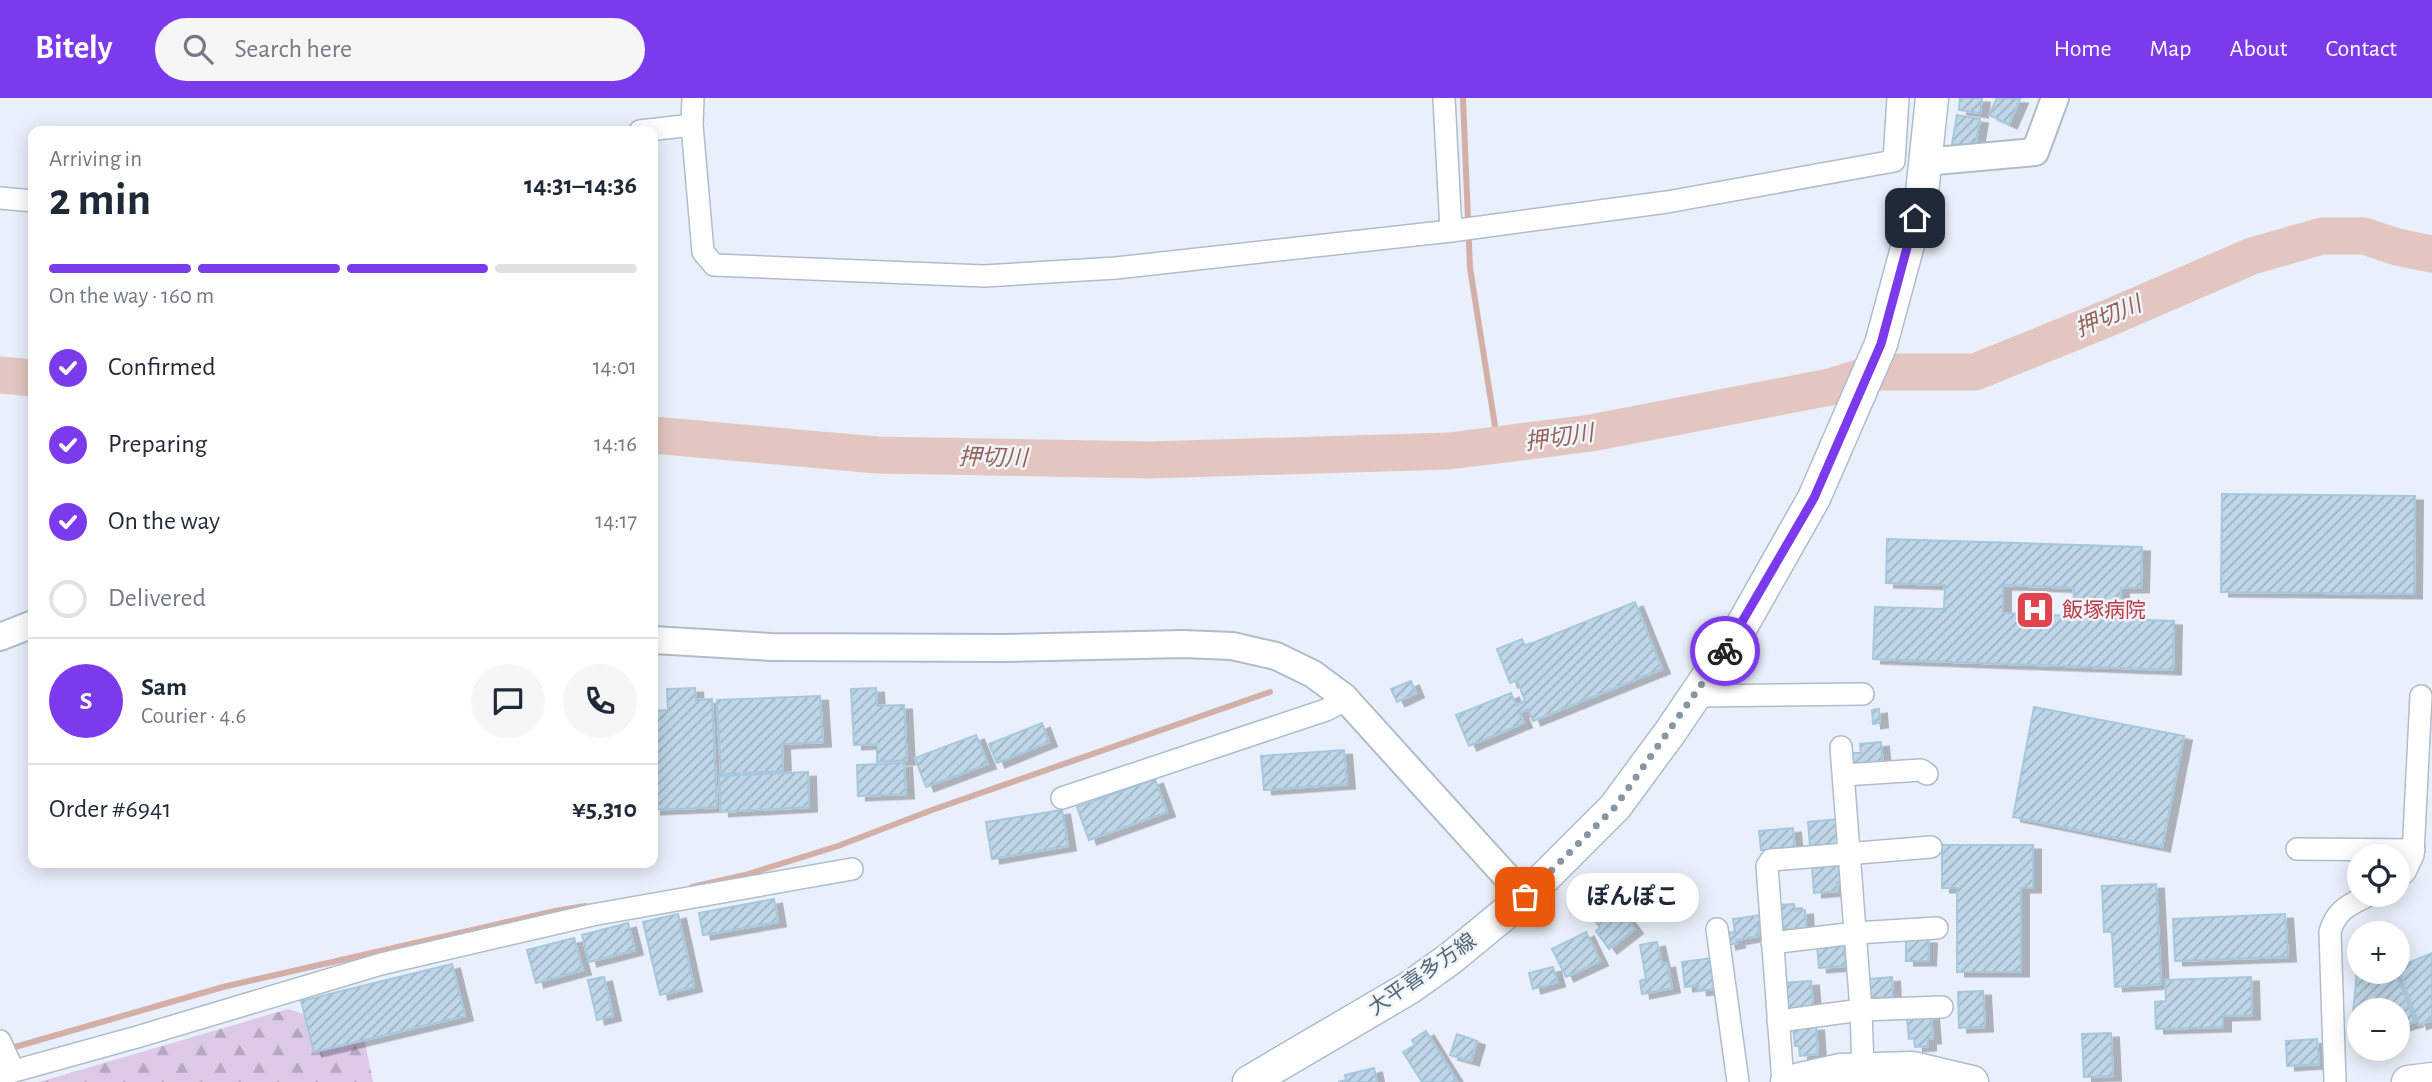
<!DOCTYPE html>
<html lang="en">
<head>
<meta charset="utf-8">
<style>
  body { margin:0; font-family:"Alegreya Sans","Noto Sans JP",sans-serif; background:#f6f6f7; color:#1f2937; height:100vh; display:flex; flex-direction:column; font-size:26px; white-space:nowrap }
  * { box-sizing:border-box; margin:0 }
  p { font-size:23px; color:#747a83 }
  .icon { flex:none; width:38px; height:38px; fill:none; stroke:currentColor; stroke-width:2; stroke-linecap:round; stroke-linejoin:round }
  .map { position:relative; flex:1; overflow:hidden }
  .side { position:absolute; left:28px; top:28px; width:630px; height:742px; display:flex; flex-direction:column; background:#fff; border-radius:14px; box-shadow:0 4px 18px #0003 }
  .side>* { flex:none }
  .buttons { position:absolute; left:2347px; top:746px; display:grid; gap:14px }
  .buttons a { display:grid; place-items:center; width:63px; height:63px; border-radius:50%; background:#fff; box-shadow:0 4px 18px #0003; font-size:35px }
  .pin { position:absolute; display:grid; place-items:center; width:60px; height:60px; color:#fff; margin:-30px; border-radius:14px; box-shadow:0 4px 10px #0006 }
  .courier { position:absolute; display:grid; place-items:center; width:70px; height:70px; margin:-35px; border:5px solid #7c3aed; border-radius:50%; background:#fff; color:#222; box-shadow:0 2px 9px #0007 }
  .bubble { position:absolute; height:49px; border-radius:24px; background:#fff; box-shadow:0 4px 18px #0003; font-size:23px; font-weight:700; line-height:49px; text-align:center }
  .head em { font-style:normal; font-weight:700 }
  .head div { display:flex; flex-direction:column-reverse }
  .head { display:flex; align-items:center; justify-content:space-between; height:119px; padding:0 21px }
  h1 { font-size:46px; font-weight:700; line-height:52px }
  .bar { display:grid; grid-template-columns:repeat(4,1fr); gap:10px 7px; align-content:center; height:84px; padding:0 21px }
  .bar i { height:9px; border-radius:5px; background:#e0e1e3 }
  .bar .current { background:#7c3aed }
  .bar p { grid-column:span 4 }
  .line { display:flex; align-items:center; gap:18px; padding:0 21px; border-top:2px solid #e0e1e3 }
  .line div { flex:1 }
  .round { display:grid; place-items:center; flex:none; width:74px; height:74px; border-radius:37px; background:#f6f6f7 }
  ol { padding:0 21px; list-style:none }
  li { display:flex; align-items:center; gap:21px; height:77px }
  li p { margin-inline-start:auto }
  li .icon { padding:7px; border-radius:50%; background:#7c3aed; color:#fff; stroke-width:4 }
  li:last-child { color:#747a83 }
  li i { width:38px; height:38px; border:4px solid #e0e1e3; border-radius:50% }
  header { display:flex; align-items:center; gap:42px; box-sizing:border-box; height:98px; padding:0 35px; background:#7c3aed; color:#fff }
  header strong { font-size:33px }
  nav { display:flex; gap:38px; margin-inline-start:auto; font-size:24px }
  .search { width:490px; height:63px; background:#f6f6f7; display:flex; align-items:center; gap:18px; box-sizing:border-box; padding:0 24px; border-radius:38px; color:#747a83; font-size:26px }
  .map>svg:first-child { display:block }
  .forest { fill:url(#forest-firs) }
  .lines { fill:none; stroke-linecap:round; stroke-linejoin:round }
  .stream { stroke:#d4afa7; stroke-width:6 }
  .river { stroke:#e3c6c0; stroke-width:37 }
  .building { fill:url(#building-hatch); stroke:#a6c8de; stroke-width:2; fill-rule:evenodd; filter:url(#shadow) }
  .minor-casing { stroke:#aebdc9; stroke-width:24 }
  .tertiary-casing { stroke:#aebdc9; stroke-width:30 }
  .secondary-casing { stroke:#acbdcc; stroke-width:35 }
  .minor { stroke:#fff; stroke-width:21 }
  .tertiary { stroke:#fff; stroke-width:26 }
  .secondary { stroke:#fff; stroke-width:32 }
  .done { stroke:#8696a3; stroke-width:7; stroke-dasharray:0 12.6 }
  .route { stroke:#7c3aed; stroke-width:9 }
  .labels { text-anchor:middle; stroke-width:5; stroke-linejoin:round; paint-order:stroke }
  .health-label { font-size:21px; fill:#be3a42; stroke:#f0f5fd; text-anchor:start }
  .street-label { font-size:21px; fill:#506673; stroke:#f0f5fd }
  .water-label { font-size:23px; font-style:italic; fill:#986255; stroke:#f0f5fd }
</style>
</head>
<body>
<header>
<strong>Bitely</strong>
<div class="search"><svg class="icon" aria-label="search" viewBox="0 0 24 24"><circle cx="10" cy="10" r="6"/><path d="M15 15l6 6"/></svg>Search here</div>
<nav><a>Home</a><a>Map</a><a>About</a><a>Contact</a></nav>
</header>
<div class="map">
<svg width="2432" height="984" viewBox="0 0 2432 984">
  <defs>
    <pattern id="forest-firs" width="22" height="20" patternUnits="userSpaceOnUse" patternTransform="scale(1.75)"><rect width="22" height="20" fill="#dcc9e7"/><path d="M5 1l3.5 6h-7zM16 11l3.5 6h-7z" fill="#b5a7c0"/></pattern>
    <pattern id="building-hatch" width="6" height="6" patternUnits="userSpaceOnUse" patternTransform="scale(1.75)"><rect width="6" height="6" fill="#bfd7e8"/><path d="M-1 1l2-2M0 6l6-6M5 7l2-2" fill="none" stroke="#9eb2c0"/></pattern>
    <filter id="shadow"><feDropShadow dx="8" dy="4.5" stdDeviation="0" flood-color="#0004"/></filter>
  </defs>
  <rect width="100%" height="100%" fill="#eaf0fb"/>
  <!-- forest -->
  <polygon class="forest" points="288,911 363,935 373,984 39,984"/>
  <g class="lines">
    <!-- stream -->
    <g class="stream">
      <polyline points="1463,0 1470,170 1498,347"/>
      <polyline points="692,789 745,777 838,748 932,712 1270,594"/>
      <polyline points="8,951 223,889 555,813 585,808"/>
    </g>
    <!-- river -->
    <g class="river">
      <polyline points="0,277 33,280"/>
      <polyline points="653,337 877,357 1150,362 1449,353 1591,335 1830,289 1877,274 1975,274 2106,221 2252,158 2322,138 2364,138 2397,149 2432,156"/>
    </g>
  </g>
  <!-- building -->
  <g class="building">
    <polygon points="1960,0 1982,0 1980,15 1959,12"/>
    <polygon points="1997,0 2020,1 2009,26 1989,17"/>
    <polygon points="1957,17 1980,21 1975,50 1952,46"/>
    <polygon points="2222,396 2415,398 2414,496 2221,494"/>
    <path d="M1887 441 2142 449 2141 490H2121L2120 521 2174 523 2173 572 1873 561 1875 509 1944 511 1945 487 1886 485ZM2003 487 2074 490 2073 518 2003 515Z"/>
    <polygon points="1635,504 1662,571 1533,623 1528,611 1520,615 1524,625 1469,648 1456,617 1511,595 1516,607 1525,603 1517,582 1510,585 1497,551 1522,541 1525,548"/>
    <polygon points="1411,583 1416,595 1397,604 1391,591"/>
    <polygon points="695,590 696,602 712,601 717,709 653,712 653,613 668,612 667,591"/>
    <polygon points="876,590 877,608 904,607 907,662 877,664 877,646 854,647 851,591"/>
    <polygon points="820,598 823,644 782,646 783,673 721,676 717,602"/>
    <polygon points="2034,609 2184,638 2162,749 2013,719"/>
    <polygon points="1879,611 1880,625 1873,626 1872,612"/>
    <polygon points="1042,625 1049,644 997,665 989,646"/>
    <polygon points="976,637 988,666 926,689 915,660"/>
    <polygon points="1881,644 1883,666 1862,668 1861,665 1852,666 1852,655 1861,655 1860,646"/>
    <polygon points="1344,652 1347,686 1264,692 1261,658"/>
    <polygon points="904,665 906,696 858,698 857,667"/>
    <polygon points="808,674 809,709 721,714 719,678"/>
    <polygon points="1155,681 1167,714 1089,742 1077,709"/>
    <polygon points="1062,712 1068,748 992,761 986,724"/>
    <polygon points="1839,721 1842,746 1810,748 1808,724"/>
    <polygon points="1793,730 1795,753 1769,755 1769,752 1761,752 1759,733"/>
    <polygon points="1942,747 2033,747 2033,790 2021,790 2021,874 1957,874 1957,790 1942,790"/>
    <polygon points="1839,767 1840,784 1837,784 1838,793 1814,795 1812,769"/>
    <polygon points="1599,783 1635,831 1609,851 1596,833 1600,830 1577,799"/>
    <polygon points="2156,786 2161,886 2115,889 2112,834 2104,834 2102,788"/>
    <polygon points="774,801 778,824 703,837 699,815"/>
    <polygon points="1794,806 1795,813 1805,812 1806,830 1779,832 1776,807"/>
    <polygon points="678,816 694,889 660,897 643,824"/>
    <polygon points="2285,816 2288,859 2175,863 2173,821"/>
    <polygon points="1761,817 1762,826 1758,827 1759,838 1736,842 1737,845 1728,847 1726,835 1735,834 1733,821"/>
    <polygon points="628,825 635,852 589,864 582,837"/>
    <polygon points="1586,834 1600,863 1566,879 1552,851"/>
    <polygon points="574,840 583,872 536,885 527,852"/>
    <polygon points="1906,840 1929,841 1928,863 1906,863"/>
    <polygon points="1657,844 1662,866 1667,865 1672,890 1642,896 1640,883 1646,881 1640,847"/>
    <polygon points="1817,846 1830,849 1844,847 1846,868 1819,870"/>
    <polygon points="2359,852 2359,873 2385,873 2396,876 2415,924 2398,929 2398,912 2359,912 2359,926 2352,925"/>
    <polygon points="2432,855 2432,922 2419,927 2398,869"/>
    <polygon points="1711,860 1716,891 1699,893 1698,887 1685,889 1682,864"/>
    <polygon points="452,866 465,918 314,954 301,903"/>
    <polygon points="1553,869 1557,884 1533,891 1529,875"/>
    <polygon points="604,879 613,918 597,922 588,882"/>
    <polygon points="1892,879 1893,899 1870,900 1869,881"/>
    <polygon points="2251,879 2252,917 2223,918 2223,929 2156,931 2155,904 2166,903 2165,882"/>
    <polygon points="1811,883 1813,908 1783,911 1781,885"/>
    <polygon points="1983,893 1985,929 1959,930 1958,894"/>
    <polygon points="1931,917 1933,941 1928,941 1928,948 1915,949 1914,940 1909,941 1907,920"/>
    <polygon points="1816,928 1818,956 1800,958 1799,948 1795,948 1793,929"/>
    <polygon points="1426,933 1457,983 1456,984 1422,984 1403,954 1415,947 1412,942"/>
    <polygon points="2111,935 2113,978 2084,979 2082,936"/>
    <polygon points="1457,936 1477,943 1471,963 1450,957"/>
    <polygon points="2317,941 2319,966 2287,968 2286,943"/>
    <polygon points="1374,970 1377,984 1338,984 1346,982 1345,977"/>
  </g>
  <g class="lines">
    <!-- minor casing -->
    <g class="minor-casing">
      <g id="minor">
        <polyline points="693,0 692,27 703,154 714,167 984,178 1116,170 1451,133 1667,104 1894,63 1898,0"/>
        <polyline points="1444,0 1451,133"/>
        <polyline points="640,33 692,27"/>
        <polyline points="0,100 33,103"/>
        <polyline points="1695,598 1863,596"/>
        <polyline points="1841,649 1861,912 1863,971 1865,982"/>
        <polyline points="1844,677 1921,672 1927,676"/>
        <polyline points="1062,700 1326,612 1336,607 1344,599"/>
        <polyline points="2297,751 2414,752"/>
        <polyline points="2398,780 2405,774 2413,757 2421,598"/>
        <polyline points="1717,831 1738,984"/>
        <polyline points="1772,845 1855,835 1937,830"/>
        <polyline points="1778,923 1861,912 1942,909"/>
        <polyline points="0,943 13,972"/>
        <polyline points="0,977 137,939 381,866 592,817 852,771"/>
        <polyline points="1783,984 1767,768 1771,762 1931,749"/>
        <path d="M2335 984 2330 834C2336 811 2351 806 2371 796"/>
      </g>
    </g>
    <!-- tertiary casing -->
    <g class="tertiary-casing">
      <g id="tertiary">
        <polyline points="1924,64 2035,54 2055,0"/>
        <polyline points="0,539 33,526"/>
        <polyline points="653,542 771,549 1003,550 1183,546 1232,548 1276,558 1313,576 1344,599 1525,799"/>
      </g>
    </g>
    <!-- secondary casing -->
    <g class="secondary-casing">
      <g id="secondary">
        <polyline points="1249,984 1409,890 1451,860 1525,799 1615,709 1671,633 1740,531 1814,400 1881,246 1922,95 1932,0"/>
        <polyline points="1787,984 1840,972 1913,970 1972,984"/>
        <polyline points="2408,984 2432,981"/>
      </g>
    </g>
    <!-- minor -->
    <use href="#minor" class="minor"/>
    <!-- tertiary -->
    <use href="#tertiary" class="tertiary"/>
    <!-- secondary -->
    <use href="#secondary" class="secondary"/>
  </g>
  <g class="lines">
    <!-- done -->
    <polyline class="done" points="1525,799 1615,709 1725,553"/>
    <!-- route -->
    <polyline class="route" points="1725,553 1814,400 1881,246 1915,120"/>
  </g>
  <!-- icons -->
  <defs>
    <g id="hospital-square" transform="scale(2.0125)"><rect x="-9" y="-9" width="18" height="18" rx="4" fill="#e0444e" stroke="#f0f5fd"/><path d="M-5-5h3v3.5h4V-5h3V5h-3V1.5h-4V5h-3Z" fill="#fff"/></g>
  </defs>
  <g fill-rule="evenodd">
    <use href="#hospital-square" x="2035" y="512"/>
  </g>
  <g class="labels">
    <!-- health labels -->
    <g class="health-label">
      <text x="2062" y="519">飯塚病院</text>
    </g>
    <!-- street labels -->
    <g class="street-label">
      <text transform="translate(1422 876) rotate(-35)" y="7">大平喜多方線</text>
    </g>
    <!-- water labels -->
    <g class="water-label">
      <text transform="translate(2108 218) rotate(-23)" y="8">押切川</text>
      <text transform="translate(1559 339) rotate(-8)" y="8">押切川</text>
      <text transform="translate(993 359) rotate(1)" y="8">押切川</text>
    </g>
  </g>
</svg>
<div class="buttons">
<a><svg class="icon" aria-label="locate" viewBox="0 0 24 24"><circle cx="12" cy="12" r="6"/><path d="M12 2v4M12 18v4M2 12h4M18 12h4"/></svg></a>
<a>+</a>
<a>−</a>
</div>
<div class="pin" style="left:1525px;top:799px;background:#ea580c"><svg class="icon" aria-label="bag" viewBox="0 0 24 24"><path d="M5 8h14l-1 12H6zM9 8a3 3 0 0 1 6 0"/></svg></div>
<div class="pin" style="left:1915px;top:120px;background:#1f2937"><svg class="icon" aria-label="home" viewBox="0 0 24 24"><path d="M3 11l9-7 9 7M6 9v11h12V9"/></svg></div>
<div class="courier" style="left:1725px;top:553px"><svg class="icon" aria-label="bike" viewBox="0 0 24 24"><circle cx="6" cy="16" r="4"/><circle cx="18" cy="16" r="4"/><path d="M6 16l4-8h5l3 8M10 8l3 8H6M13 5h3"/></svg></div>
<div class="bubble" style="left:1566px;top:775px;width:133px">ぽんぽこ</div>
<section class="side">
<div class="head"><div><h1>2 min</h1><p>Arriving in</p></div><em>14:31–14:36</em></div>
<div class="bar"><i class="current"></i><i class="current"></i><i class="current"></i><i></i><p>On the way · 160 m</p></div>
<ol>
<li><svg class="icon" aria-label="check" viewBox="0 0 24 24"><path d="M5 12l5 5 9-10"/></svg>Confirmed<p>14:01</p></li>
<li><svg class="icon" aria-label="check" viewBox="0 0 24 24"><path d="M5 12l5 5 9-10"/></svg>Preparing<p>14:16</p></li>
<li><svg class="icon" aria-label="check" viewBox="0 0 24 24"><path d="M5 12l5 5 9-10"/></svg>On the way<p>14:17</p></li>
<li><i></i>Delivered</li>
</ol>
<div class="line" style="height:126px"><b class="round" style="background:#7c3aed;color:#fff">S</b><div><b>Sam</b><p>Courier · 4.6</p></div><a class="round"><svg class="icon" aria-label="chat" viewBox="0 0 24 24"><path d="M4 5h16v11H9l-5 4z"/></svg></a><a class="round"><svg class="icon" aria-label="phone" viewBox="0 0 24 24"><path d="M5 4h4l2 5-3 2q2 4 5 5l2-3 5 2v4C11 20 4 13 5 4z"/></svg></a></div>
<div class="line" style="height:91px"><div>Order #6941</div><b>¥5,310</b></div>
</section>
</div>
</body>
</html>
